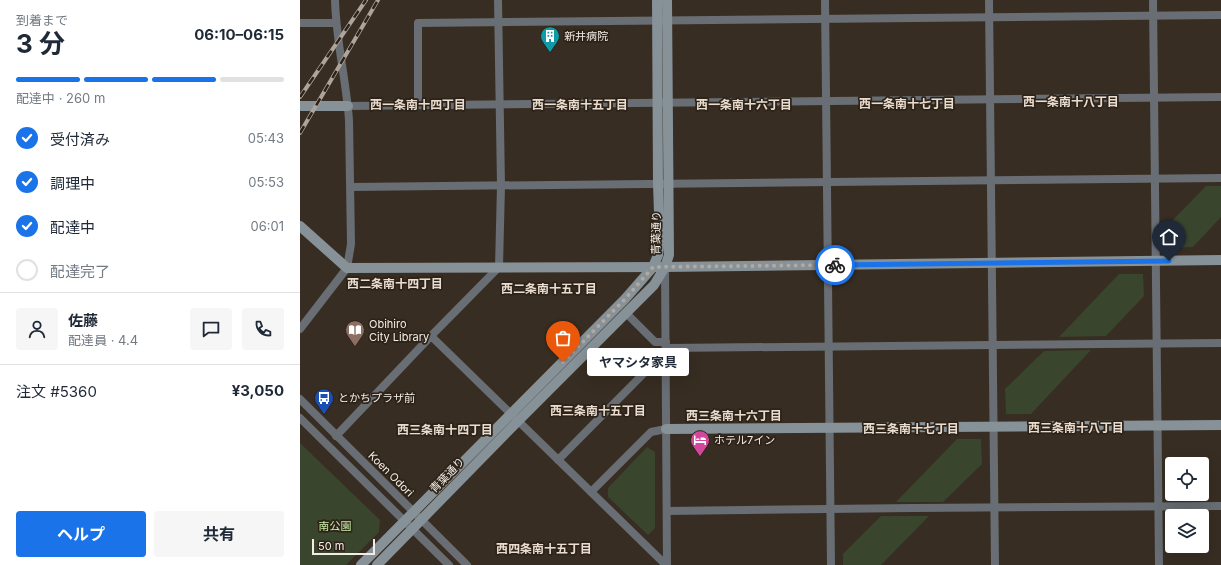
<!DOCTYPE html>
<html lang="ja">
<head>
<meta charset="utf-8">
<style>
  body { margin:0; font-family:Inter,"Noto Sans JP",sans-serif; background:#f6f6f7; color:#1f2937; height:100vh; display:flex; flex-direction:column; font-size:15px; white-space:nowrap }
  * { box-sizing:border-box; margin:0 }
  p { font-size:13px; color:#747a83 }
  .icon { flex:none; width:22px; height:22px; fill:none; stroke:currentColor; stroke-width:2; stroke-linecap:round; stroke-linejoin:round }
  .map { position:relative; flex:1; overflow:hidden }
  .drawer { display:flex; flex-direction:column; background:#fff; width:300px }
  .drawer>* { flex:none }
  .tools { position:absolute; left:865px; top:457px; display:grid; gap:8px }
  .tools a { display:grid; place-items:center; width:44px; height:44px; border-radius:4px; background:#fff; box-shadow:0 4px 16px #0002; font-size:20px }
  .scale { position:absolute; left:12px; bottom:10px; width:63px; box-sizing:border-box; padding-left:4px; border:2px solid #f4ede6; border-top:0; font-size:11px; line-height:14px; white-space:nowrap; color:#f4ede6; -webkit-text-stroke:3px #2d2319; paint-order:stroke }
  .pin { position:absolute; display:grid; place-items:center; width:34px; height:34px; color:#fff; margin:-41px -17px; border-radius:50% 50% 50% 0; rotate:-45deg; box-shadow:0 0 4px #0007 }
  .pin .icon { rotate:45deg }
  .courier { position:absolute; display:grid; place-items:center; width:40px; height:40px; margin:-20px; border:3px solid #1a73e8; border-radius:50%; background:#fff; color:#222; box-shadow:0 1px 5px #0007 }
  .bubble { position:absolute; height:28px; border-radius:4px; background:#fff; box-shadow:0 4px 16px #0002; font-size:13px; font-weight:700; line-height:28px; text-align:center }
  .headline em { font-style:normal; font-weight:700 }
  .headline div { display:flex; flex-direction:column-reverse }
  .headline { display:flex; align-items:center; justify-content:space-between; height:68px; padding:0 16px }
  h1 { font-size:26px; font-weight:700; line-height:30px }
  .bar { display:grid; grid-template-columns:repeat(4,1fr); gap:6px 4px; align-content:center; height:48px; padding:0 16px }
  .bar i { height:5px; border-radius:3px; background:#e0e1e3 }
  .bar .on { background:#1a73e8 }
  .bar p { grid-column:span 4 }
  .line { display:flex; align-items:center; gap:10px; padding:0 16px; border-top:1px solid #e0e1e3 }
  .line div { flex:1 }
  .round { display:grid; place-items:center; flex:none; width:42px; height:42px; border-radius:4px; background:#f6f6f7 }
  ol { padding:0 16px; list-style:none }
  li { display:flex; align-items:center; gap:12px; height:44px }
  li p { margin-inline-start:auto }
  li .icon { padding:4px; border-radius:50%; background:#1a73e8; color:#fff; stroke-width:4 }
  li:last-child { color:#747a83 }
  li i { width:22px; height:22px; border:2px solid #e0e1e3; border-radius:50% }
  .action { display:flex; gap:8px; margin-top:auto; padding:8px 16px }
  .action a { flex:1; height:46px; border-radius:4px; background:#1a73e8; color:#fff; font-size:16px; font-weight:700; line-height:46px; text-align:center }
  .action a+a { background:#f6f6f7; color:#1f2937 }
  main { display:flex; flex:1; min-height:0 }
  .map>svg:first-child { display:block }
  .green { fill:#39452c }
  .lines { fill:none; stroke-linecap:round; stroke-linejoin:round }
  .street { stroke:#686e73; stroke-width:8 }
  .secondary { stroke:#879198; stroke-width:10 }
  .rail-casing { stroke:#ada59c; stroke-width:4 }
  .rail { stroke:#2d2319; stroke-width:2.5; stroke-dasharray:8; stroke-linecap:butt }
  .done { stroke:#b2aaa1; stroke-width:4; stroke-dasharray:0 7.2 }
  .route { stroke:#1a73e8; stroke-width:5 }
  .labels { text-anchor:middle; stroke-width:3.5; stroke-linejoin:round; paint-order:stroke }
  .poi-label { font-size:11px; fill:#f4ede6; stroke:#2d2319; text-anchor:start }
  .street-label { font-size:11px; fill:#f4ede6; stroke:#2d2319 }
  .park-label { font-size:11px; fill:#cbeba9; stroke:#2d2319 }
  .neighbourhood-label { font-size:12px; font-weight:bold; fill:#eaddcf; stroke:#2d2319 }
</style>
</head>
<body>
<main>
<section class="drawer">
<div class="headline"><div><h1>3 分</h1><p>到着まで</p></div><em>06:10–06:15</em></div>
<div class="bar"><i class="on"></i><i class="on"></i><i class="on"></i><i></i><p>配達中 · 260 m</p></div>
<ol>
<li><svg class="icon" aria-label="check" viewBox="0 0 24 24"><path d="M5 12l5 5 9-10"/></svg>受付済み<p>05:43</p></li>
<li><svg class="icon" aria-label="check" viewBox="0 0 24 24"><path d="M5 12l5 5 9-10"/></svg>調理中<p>05:53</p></li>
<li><svg class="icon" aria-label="check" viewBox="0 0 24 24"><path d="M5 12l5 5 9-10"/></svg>配達中<p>06:01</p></li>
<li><i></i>配達完了</li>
</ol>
<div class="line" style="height:72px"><a class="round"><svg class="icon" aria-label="person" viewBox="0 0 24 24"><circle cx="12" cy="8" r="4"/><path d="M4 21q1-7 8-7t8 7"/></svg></a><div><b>佐藤</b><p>配達員 · 4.4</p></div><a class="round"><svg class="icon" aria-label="chat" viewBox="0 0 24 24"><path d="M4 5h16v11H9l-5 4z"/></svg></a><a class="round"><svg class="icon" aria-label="phone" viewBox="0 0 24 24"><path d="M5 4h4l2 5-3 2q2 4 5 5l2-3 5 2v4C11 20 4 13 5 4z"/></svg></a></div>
<div class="line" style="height:52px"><div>注文 #5360</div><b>¥3,050</b></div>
<div class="action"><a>ヘルプ</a><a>共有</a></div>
</section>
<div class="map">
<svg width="921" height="565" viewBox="0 0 921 565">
  <rect width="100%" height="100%" fill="#372d22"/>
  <!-- green -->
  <g class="green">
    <polygon points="906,186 921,186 921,217 893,247 869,248 869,224"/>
    <polygon points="819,274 843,274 844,296 806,336 759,337"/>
    <polygon points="791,350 731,414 706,414 705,389 744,351"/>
    <polygon points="657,439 681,439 682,464 643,502 596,502"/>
    <polygon points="0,443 80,520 79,532 46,565 0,565"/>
    <polygon points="347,447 355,452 355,528 348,535 308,497 308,488"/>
    <polygon points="581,516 629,516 581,565 543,565 543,554"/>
  </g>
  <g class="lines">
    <!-- street -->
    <g class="street">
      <polyline points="525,0 531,565"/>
      <polyline points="689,0 695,565"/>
      <polyline points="853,0 859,565"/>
      <polyline points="0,23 35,23"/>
      <path d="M118 105V23C385 20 653 20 921 15"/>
      <polyline points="48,106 921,97"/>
      <polyline points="51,187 921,178"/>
      <polyline points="365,267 367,565"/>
      <polyline points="326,313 355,342 366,342"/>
      <path d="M0 329 47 268 51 244 49 120C46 79 36 41 35 0"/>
      <polyline points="131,336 366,565"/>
      <polyline points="366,348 921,343"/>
      <polyline points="0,399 167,565"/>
      <polyline points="0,418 149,565"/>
      <polyline points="36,436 131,336 199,267 201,186 198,0"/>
      <polyline points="258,460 355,362 366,363"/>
      <polyline points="291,492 351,432 366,429"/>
      <polyline points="367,511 613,508 921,506"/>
    </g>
    <!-- secondary -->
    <g class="secondary">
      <polyline points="0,106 48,106"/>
      <polyline points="0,226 47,268 365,267 921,260"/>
      <polyline points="366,429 921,425"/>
      <polyline points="61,565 325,299 353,267 358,255 360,241 358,184 357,0"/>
      <polyline points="77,565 218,421 354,285 365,267 369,255 367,0"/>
    </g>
    <!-- rail casing -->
    <g class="rail-casing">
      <g id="rail">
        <polyline points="0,97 66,0"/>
        <polyline points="0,133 78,0"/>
      </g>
    </g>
    <!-- rail -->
    <use href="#rail" class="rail"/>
  </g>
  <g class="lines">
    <!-- done -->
    <polyline class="done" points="263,362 325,299 353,267 535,265"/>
    <!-- route -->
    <polyline class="route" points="535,265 869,261"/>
  </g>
  <!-- icons -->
  <defs>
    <g id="building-pin" transform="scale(1)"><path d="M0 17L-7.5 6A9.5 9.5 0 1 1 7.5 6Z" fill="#0f9aa8" stroke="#2d2319"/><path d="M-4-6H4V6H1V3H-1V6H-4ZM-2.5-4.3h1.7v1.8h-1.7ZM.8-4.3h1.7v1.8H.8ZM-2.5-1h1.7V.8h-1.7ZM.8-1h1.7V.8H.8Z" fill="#fff"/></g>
    <g id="library-pin" transform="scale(1)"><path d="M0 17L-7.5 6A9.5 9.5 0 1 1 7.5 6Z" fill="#8d6e63" stroke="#2d2319"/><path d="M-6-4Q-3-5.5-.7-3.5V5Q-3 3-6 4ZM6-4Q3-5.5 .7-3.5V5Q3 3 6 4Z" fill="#fff"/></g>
    <g id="bus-pin" transform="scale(1)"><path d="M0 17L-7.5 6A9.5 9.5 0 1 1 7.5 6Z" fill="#1a4fb4" stroke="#2d2319"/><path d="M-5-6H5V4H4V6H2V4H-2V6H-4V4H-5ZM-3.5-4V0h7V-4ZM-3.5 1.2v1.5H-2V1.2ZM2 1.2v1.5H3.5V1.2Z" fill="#fff"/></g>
    <g id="hotel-pin" transform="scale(1)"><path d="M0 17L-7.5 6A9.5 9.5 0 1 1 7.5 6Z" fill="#d1479c" stroke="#2d2319"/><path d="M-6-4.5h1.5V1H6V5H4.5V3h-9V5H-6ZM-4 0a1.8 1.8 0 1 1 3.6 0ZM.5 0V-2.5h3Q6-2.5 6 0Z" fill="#fff"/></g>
  </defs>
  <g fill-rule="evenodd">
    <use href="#building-pin" x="250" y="36"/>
    <use href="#library-pin" x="55" y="330"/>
    <use href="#bus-pin" x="24" y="398"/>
    <use href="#hotel-pin" x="400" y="440"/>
  </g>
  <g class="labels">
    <!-- poi labels -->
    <g class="poi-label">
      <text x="264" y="40">新井病院</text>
      <text x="69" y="328">Obihiro<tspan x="69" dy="13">City Library</tspan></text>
      <text x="38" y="402">とかちプラザ前</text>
      <text x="414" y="444">ホテル7イン</text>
    </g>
    <!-- street labels -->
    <g class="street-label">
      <text transform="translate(356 233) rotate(-89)" y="4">青葉通り</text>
      <text transform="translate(91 474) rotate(45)" y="4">Koen Odori</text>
      <text transform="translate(147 475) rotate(-46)" y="4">青葉通り</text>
    </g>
    <!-- park labels -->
    <g class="park-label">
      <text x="35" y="530">南公園</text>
    </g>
    <!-- neighbourhood labels -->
    <g class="neighbourhood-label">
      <text x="771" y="106">西一条南十八丁目</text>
      <text x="607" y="108">西一条南十七丁目</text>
      <text x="118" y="109">西一条南十四丁目</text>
      <text x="280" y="109">西一条南十五丁目</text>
      <text x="444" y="109">西一条南十六丁目</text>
      <text x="95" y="288">西二条南十四丁目</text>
      <text x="249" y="293">西二条南十五丁目</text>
      <text x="298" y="415">西三条南十五丁目</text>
      <text x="434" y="420">西三条南十六丁目</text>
      <text x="776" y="432">西三条南十八丁目</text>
      <text x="611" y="433">西三条南十七丁目</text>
      <text x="145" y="434">西三条南十四丁目</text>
      <text x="244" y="553">西四条南十五丁目</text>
    </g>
  </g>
</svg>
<div class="tools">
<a><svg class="icon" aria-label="locate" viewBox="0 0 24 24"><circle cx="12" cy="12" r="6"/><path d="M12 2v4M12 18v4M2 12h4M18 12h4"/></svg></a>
<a><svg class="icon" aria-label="layers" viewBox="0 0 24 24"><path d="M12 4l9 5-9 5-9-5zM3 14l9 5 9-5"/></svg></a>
</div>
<div class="scale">50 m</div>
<div class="pin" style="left:263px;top:362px;background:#ea580c"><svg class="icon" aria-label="bag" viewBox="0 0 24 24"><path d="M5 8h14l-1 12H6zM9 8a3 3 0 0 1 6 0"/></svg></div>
<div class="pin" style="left:869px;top:261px;background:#1f2937"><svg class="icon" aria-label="home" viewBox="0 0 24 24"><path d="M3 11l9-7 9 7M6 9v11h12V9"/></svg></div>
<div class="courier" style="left:535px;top:265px"><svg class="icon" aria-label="bike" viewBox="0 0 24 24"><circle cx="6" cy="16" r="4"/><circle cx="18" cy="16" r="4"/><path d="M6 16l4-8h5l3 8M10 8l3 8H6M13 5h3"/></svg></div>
<div class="bubble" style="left:287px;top:348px;width:102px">ヤマシタ家具</div>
</div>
</main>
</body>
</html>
